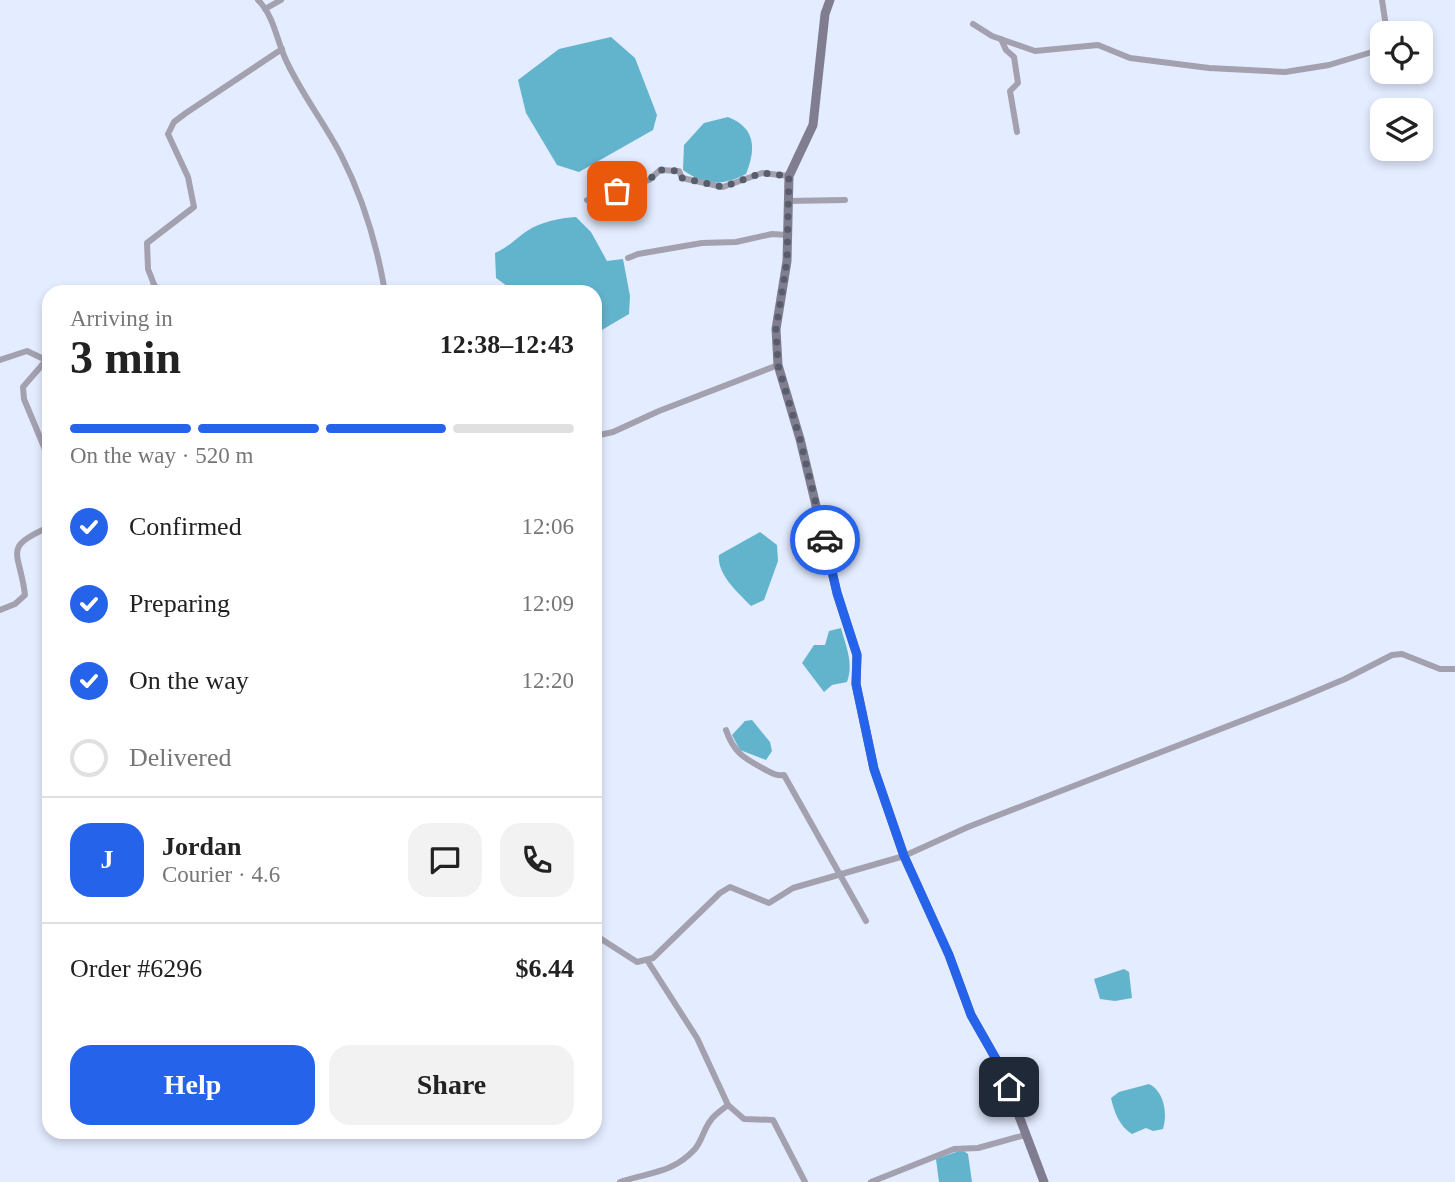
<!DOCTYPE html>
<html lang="en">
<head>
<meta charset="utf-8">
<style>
  body { margin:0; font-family:"Times New Roman",serif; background:#f2f2f2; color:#222; height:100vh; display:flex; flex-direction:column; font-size:26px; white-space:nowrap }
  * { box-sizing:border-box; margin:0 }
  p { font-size:23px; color:#767676 }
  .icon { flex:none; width:38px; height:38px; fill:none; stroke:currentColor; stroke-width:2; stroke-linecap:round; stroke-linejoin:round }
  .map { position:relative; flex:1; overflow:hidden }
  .panel { position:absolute; left:42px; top:285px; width:560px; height:854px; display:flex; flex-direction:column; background:#fff; border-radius:21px; box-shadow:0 4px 10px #0003 }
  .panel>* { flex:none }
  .fabs { position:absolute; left:1370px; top:21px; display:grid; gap:14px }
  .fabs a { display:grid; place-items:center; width:63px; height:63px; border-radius:14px; background:#fff; box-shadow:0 4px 10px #0003; font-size:35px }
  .pin { position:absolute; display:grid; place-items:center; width:60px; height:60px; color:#fff; margin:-30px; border-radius:14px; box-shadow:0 4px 10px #0006 }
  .courier { position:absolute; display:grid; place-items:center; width:70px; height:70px; margin:-35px; border:5px solid #2563eb; border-radius:50%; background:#fff; color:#222; box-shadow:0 2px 9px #0007 }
  .head em { font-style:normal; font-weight:600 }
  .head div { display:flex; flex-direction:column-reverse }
  .head { display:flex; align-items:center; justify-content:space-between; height:119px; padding:0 28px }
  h1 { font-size:46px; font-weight:600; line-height:52px }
  .bar { display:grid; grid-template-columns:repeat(4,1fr); gap:10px 7px; align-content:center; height:84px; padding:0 28px }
  .bar i { height:9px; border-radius:5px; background:#e0e0e0 }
  .bar .on { background:#2563eb }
  .bar p { grid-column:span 4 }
  .line { display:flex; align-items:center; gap:18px; padding:0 28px; border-top:2px solid #e0e0e0 }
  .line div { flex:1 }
  .round { display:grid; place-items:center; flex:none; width:74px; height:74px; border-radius:21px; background:#f2f2f2 }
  ol { padding:0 28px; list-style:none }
  li { display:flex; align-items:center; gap:21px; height:77px }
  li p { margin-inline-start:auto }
  li .icon { padding:7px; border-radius:50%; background:#2563eb; color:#fff; stroke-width:4 }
  li:last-child { color:#767676 }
  li i { width:38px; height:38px; border:4px solid #e0e0e0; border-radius:50% }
  .primary-button { display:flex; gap:14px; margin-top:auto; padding:14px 28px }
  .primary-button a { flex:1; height:80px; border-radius:21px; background:#2563eb; color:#fff; font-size:28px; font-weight:600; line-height:80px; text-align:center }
  .primary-button a+a { background:#f2f2f2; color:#222 }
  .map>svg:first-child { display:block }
  .water { fill:#62b4cc }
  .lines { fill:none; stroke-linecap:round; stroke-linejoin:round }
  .minor { stroke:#a3a1af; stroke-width:6 }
  .secondary { stroke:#807d91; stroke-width:9 }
  .done { stroke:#585d6b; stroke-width:7; stroke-dasharray:0 12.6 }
  .route { stroke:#2563eb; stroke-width:9 }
</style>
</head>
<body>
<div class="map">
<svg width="1455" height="1182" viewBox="0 0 1455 1182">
  <rect width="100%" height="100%" fill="#e4ecff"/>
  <!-- water -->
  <g class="water">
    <polygon points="611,37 635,58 657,115 653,130 579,172 557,165 526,113 518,80 559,49"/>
    <path d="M728 117C756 128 756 149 746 174 723 186 705 186 683 170L684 145 704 123Z"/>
    <path d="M576 217 591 232 607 261 623 259 630 296 629 314 595 334V292H508L507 286 496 278 495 253C510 246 514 240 527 231 540 222 560 218 576 217Z"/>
    <path d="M760 532 777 545 778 561 764 600 751 606C738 592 717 575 719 555Z"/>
    <path d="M841 628C846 646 854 664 847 682L832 685 824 692 802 663 814 645H825L829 631Z"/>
    <polygon points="752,720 770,742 772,751 766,760 740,750 732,735 745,721"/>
    <polygon points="1124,969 1129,972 1132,998 1115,1001 1100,999 1094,979"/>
    <path d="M1149 1084C1164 1091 1168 1114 1163 1129L1153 1131 1146 1128 1132 1134C1120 1127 1114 1112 1111 1098L1119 1092Z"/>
    <polygon points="962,1150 968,1154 972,1182 939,1182 936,1159"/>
  </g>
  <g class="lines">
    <!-- minor -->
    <g class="minor">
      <path d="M258 0C274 16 276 38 285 58 300 92 324 122 341 155 363 198 377 245 385 292"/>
      <polyline points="1382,0 1387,33"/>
      <polyline points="265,9 281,0"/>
      <polyline points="973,24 992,36 1035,51 1098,45 1130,58 1209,68 1285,72 1329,65 1382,49"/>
      <polyline points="1001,39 1006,50 1014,57 1018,83 1010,91 1017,132"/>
      <polyline points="587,200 649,180 660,170 679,171 682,178 723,187 762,173 789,176"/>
      <polyline points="787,201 845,200"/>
      <polyline points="628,258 638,254 702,243 736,242 772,234 787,235"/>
      <polyline points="141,292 155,286"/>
      <polyline points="157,292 148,269 147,243 194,207 188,177 168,134 174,122 186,113 282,49"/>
      <polyline points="49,357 23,387 24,399 49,459"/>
      <polyline points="0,360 27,351 46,360"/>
      <polyline points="595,436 613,432 659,411 778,365"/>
      <path d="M0 610 15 604 25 595C20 551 1 548 49 527"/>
      <path d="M726 730C734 753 744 758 764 769 772 773 775 776 784 775L866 921"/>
      <polyline points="595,935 637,962 653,958 720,893 730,887 769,903 793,888 904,856 968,827 1295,700 1345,679 1392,655 1402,654 1440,669 1455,669"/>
      <polyline points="728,1105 744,1119 773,1120 805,1182"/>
      <path d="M620 1182C649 1172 672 1174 695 1149 702 1141 704 1128 711 1120 715 1114 722 1110 728 1105L697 1038 647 960"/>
      <polyline points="871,1182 954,1149 978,1148 1025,1135"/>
    </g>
    <!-- secondary -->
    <polyline class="secondary" points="830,0 825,14 813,125 789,176 787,261 776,329 778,365 800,439 837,593 857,655 856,684 874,769 904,856 949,955 971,1015 1000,1066 1044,1182"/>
  </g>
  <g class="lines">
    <!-- done -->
    <polyline class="done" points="617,191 649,180 660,170 679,171 682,178 723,187 762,173 789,176 787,261 776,329 778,365 800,439 825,540"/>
    <!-- route -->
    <polyline class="route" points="825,540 837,593 857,655 856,684 874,769 904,856 949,955 971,1015 1000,1066 1009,1087"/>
  </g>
</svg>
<div class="fabs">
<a><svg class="icon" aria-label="locate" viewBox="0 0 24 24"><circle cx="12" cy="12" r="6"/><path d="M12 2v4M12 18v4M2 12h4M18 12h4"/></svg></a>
<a><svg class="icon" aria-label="layers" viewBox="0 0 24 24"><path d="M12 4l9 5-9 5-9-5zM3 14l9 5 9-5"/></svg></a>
</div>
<div class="pin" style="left:617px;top:191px;background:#ea580c"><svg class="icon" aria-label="bag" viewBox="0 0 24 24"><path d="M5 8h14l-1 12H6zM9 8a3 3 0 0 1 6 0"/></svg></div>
<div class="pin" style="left:1009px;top:1087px;background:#1f2937"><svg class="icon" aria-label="home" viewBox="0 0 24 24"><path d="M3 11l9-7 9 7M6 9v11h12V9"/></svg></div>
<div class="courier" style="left:825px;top:540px"><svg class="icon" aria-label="car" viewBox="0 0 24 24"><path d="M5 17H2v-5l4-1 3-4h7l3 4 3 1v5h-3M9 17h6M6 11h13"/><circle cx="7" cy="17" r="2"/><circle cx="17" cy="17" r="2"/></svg></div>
<section class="panel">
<div class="head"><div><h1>3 min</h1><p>Arriving in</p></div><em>12:38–12:43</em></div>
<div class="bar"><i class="on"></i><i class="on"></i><i class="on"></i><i></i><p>On the way · 520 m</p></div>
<ol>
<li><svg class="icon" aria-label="check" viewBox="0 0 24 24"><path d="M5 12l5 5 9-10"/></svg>Confirmed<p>12:06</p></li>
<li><svg class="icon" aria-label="check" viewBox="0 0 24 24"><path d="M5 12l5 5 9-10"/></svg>Preparing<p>12:09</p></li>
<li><svg class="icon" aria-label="check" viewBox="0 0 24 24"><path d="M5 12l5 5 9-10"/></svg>On the way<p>12:20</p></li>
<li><i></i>Delivered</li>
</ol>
<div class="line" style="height:126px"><b class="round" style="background:#2563eb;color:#fff">J</b><div><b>Jordan</b><p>Courier · 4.6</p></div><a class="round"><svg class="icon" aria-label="chat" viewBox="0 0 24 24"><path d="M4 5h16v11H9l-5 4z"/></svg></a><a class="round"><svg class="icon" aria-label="phone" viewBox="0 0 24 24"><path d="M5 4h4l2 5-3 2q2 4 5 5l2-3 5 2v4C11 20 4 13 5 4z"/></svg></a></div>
<div class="line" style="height:91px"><div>Order #6296</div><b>$6.44</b></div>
<div class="primary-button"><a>Help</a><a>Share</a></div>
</section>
</div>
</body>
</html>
